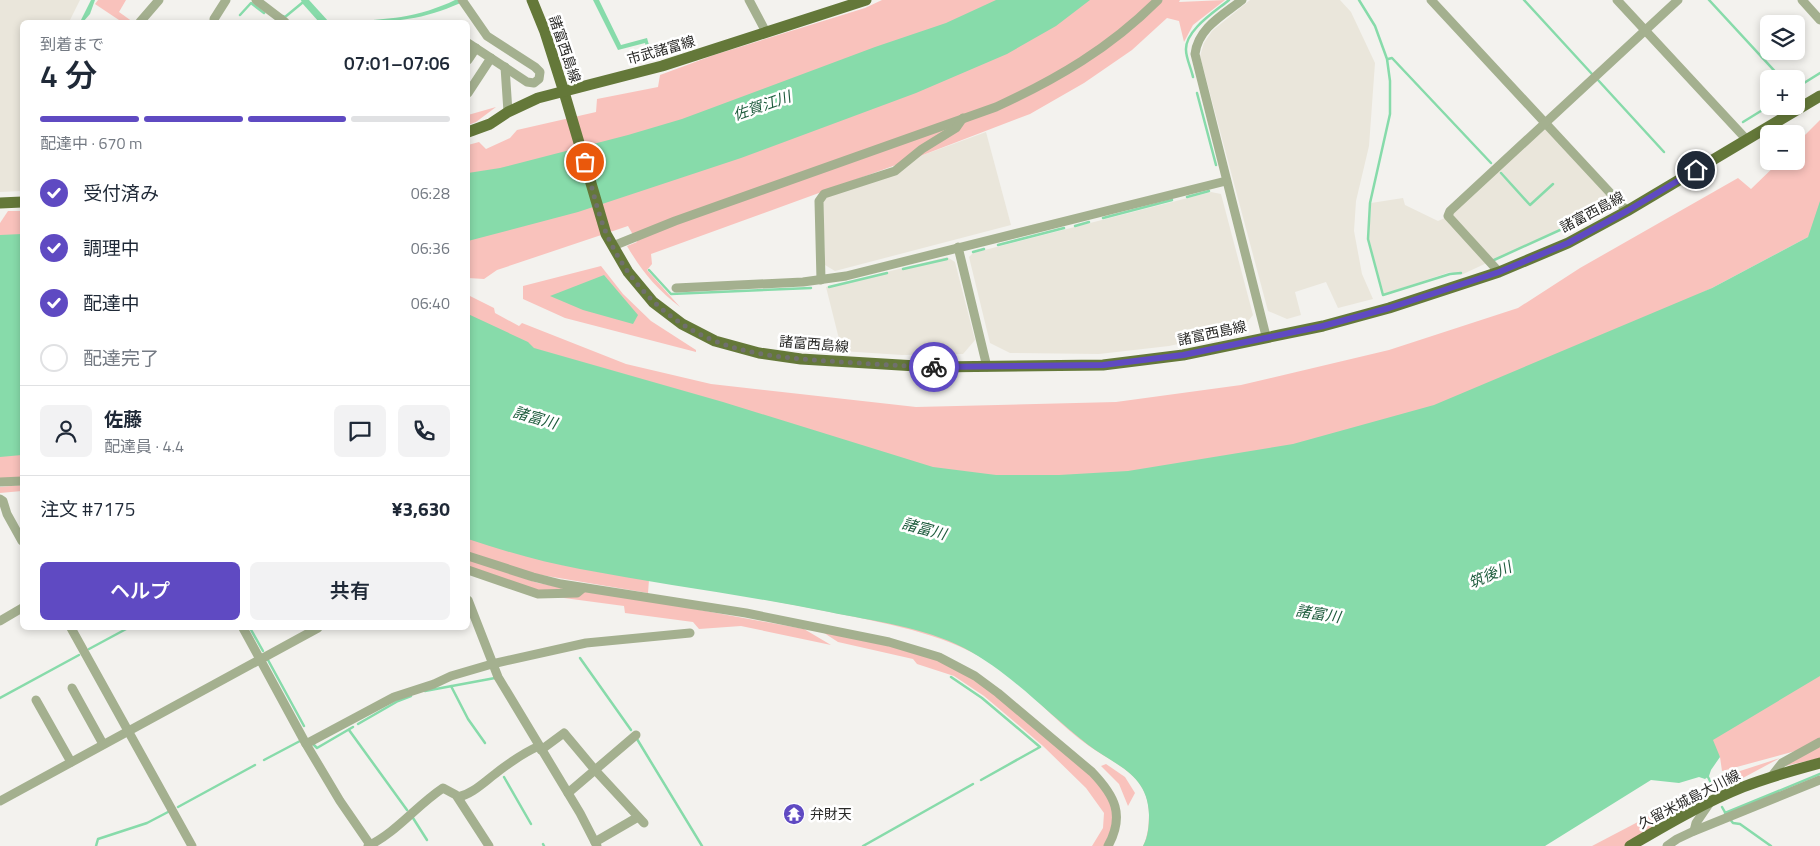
<!DOCTYPE html>
<html lang="ja">
<head>
<meta charset="utf-8">
<style>
  body { margin:0; font-family:"Titillium Web","Noto Sans JP",sans-serif; background:#f2f2f3; color:#1f2937; height:100vh; display:flex; flex-direction:column; font-size:19px; white-space:nowrap }
  * { box-sizing:border-box; margin:0 }
  p { font-size:16px; color:#747a83 }
  .icon { flex:none; width:28px; height:28px; fill:none; stroke:currentColor; stroke-width:2; stroke-linecap:round; stroke-linejoin:round }
  .map { position:relative; flex:1; overflow:hidden }
  .panel { position:absolute; left:20px; top:20px; width:450px; height:610px; display:flex; flex-direction:column; background:#fff; border-radius:8px; box-shadow:0 2px 8px #0003 }
  .panel>* { flex:none }
  .fabs { position:absolute; left:1760px; top:15px; display:grid; gap:10px }
  .fabs a { display:grid; place-items:center; width:45px; height:45px; border-radius:8px; background:#fff; box-shadow:0 2px 8px #0003; font-size:25px }
  .pin { position:absolute; display:grid; place-items:center; width:42px; height:42px; color:#fff; margin:-21px; border:2px solid #fff; border-radius:50%; box-shadow:0 1px 5px #0007 }
  .courier { position:absolute; display:grid; place-items:center; width:50px; height:50px; margin:-25px; border:4px solid #5f4ac2; border-radius:50%; background:#fff; color:#222; box-shadow:0 1px 6px #0007 }
  .headline em { font-style:normal; font-weight:600 }
  .headline div { display:flex; flex-direction:column-reverse }
  .headline { display:flex; align-items:center; justify-content:space-between; height:85px; padding:0 20px }
  h1 { font-size:32px; font-weight:600; line-height:38px }
  .bar { display:grid; grid-template-columns:repeat(4,1fr); gap:8px 5px; align-content:center; height:60px; padding:0 20px }
  .bar i { height:6px; border-radius:4px; background:#e0e1e3 }
  .bar .active { background:#5f4ac2 }
  .bar p { grid-column:span 4 }
  .line { display:flex; align-items:center; gap:12px; padding:0 20px; border-top:1px solid #e0e1e3 }
  .line div { flex:1 }
  .round { display:grid; place-items:center; flex:none; width:52px; height:52px; border-radius:8px; background:#f2f2f3 }
  ol { padding:0 20px; list-style:none }
  li { display:flex; align-items:center; gap:15px; height:55px }
  li p { margin-inline-start:auto }
  li .icon { padding:5px; border-radius:50%; background:#5f4ac2; color:#fff; stroke-width:4 }
  li:last-child { color:#747a83 }
  li i { width:28px; height:28px; border:2px solid #e0e1e3; border-radius:50% }
  .primary-button { display:flex; gap:10px; margin-top:auto; padding:10px 20px }
  .primary-button a { flex:1; height:58px; border-radius:8px; background:#5f4ac2; color:#fff; font-size:20px; font-weight:600; line-height:58px; text-align:center }
  .primary-button a+a { background:#f2f2f3; color:#1f2937 }
  .map>svg:first-child { display:block }
  .built { fill:#eae6db }
  .green { fill:#f9c2bc }
  .water { fill:#87dbaa }
  .lines { fill:none; stroke-linecap:round; stroke-linejoin:round }
  .stream { stroke:#87dbaa; stroke-width:2.5 }
  .minor { stroke:#a4b08f; stroke-width:9 }
  .major { stroke:#647839; stroke-width:11 }
  .done { stroke:#70706d; stroke-width:5; stroke-dasharray:0 9 }
  .route { stroke:#5f4ac2; stroke-width:6 }
  .labels { text-anchor:middle; stroke-width:5; stroke-linejoin:round; paint-order:stroke }
  .street-label { font-size:14px; fill:#2a2a28; stroke:#fff }
  .poi-label { font-size:14px; fill:#2a2a28; stroke:#fff; text-anchor:start }
  .water-label { font-size:15px; font-style:italic; fill:#1d5b3c; stroke:#fff }
</style>
</head>
<body>
<div class="map">
<svg width="1820" height="846" viewBox="0 0 1820 846">
  <rect width="100%" height="100%" fill="#f3f2ee"/>
  <!-- built -->
  <g class="built">
    <polygon points="0,0 80,0 69,22 22,22 22,191 0,192"/>
    <polygon points="1250,0 1340,0 1351,12 1375,63 1369,146 1356,201 1354,231 1362,274 1373,299 1338,308 1326,282 1295,292 1301,315 1287,319 1268,311 1200,56 1204,43 1212,31"/>
    <polygon points="1546,126 1611,198 1592,214 1461,275 1450,272 1384,294 1369,239 1371,203 1403,198 1405,205 1438,221 1447,217"/>
    <polygon points="986,132 1011,225 835,271 825,265 823,201 827,196 915,158"/>
    <polygon points="1211,192 1221,194 1253,315 1241,330 1169,346 1099,354 1010,353 990,343 969,257 973,253"/>
    <polygon points="947,257 955,262 975,340 963,354 902,355 842,351 826,287"/>
  </g>
  <!-- green -->
  <g class="green">
    <polygon points="98,0 126,0 119,12 133,22 122,22 95,4"/>
    <polygon points="882,0 1016,0 682,126 468,188 468,145 479,142 486,149 510,138 517,130 596,112 597,99 658,87 660,75 714,55 865,8"/>
    <path d="M1076 0H1180L1179 2 1225 0 1193 25 1184 42 1179 21 1167 18 1132 50 1084 83 1030 114 915 158 651 254 652 264 647 270 680 307C656 288 643 273 627 246L637 242 628 226 497 270 484 279 468 278V235Z"/>
    <polygon points="496,107 476,122 468,125 468,115"/>
    <polygon points="1820,120 1820,220 1808,237 1712,288 1394,438 1097,480 931,474 543,356 468,322 468,295 494,308 495,313 519,326 522,323 626,364 711,384 916,407 1116,402 1241,385 1389,350 1518,308 1580,268 1738,178 1751,189 1780,161 1796,161 1796,144"/>
    <polygon points="8,211 22,211 22,249 0,240 0,223"/>
    <polygon points="601,266 623,294 651,321 696,350 696,352 565,318 523,299 523,286"/>
    <polygon points="22,443 22,478 0,480 0,444"/>
    <polygon points="22,485 22,491 0,493 0,487"/>
    <path d="M468 527 963 637 1124 762 1152 793V846H1143C1148 836 1149 824 1149 813 1148 775 1116 765 1089 746 1056 723 1030 690 997 667 950 635 894 625 840 614 777 601 713 590 649 580L648 593 535 574 468 553Z"/>
    <polygon points="468,559 538,583 576,590 535,591 468,568"/>
    <polygon points="586,592 662,603 804,629 831,645 741,626 699,629 693,622 625,613 624,606 549,596"/>
    <polygon points="818,629 923,653 958,668 996,693 1092,774 1108,793 1115,820 1104,846 1092,846 1103,828 1104,813 1086,788 1043,746 984,696 954,676 917,664 913,659 838,642"/>
    <polygon points="1820,652 1820,740 1803,749 1722,771 1720,757 1696,723"/>
    <polygon points="1820,744 1820,758 1785,766"/>
    <polygon points="1780,758 1728,786 1725,778 1737,772"/>
    <polygon points="1106,764 1125,777 1135,793 1128,806 1119,784 1101,766"/>
    <polygon points="1697,791 1699,801 1624,846 1592,846"/>
  </g>
  <!-- water -->
  <g class="water">
    <polygon points="91,0 95,0 90,14 83,22 80,22"/>
    <polygon points="301,0 309,0 329,22 319,22 302,3"/>
    <path d="M455 0H467C429 18 402 22 361 22 374 19 387 19 401 17 419 14 439 8 455 0Z"/>
    <polygon points="593,0 599,0 621,45 647,38 653,59 650,60 645,43 618,50"/>
    <polygon points="996,0 1090,0 1056,26 1007,54 916,93 741,158 578,212 468,241 468,173 500,168 628,135 682,119 875,47 946,23"/>
    <path d="M1820 201V676L1713 740 1720 757 1711 770 1709 776 1705 779 1699 777 1679 783 1651 780 1545 846H1143C1148 837 1149 826 1149 815 1148 773 1115 766 1087 744 1045 711 1011 673 964 648 924 627 872 621 829 612 746 595 663 585 580 569 542 562 504 551 468 539V314L528 342 534 348 723 402 933 467 996 475H1059L1128 471 1293 444 1434 405 1712 288 1808 237Z"/>
    <polygon points="22,234 22,455 0,457 0,235"/>
    <polygon points="604,275 638,315 633,324 583,310 550,296"/>
  </g>
  <g class="lines">
    <!-- stream -->
    <g class="stream">
      <polyline points="1359,0 1375,26 1387,59 1390,81 1390,114 1370,203 1368,239 1383,295 1450,274 1461,273"/>
      <polyline points="1524,0 1592,74"/>
      <polyline points="1709,0 1782,79"/>
      <polyline points="240,15 251,3 264,13"/>
      <polyline points="283,16 285,17 302,3"/>
      <polyline points="1388,59 1392,58 1491,163"/>
      <path d="M1193 77C1191 68 1186 58 1186 50 1185 30 1216 11 1229 0"/>
      <polyline points="1598,80 1664,152"/>
      <polyline points="1796,88 1820,73"/>
      <polyline points="1197,93 1216,165"/>
      <polyline points="1743,122 1769,106"/>
      <polyline points="1501,173 1530,205 1553,184"/>
      <polyline points="1187,197 1209,191"/>
      <polyline points="1103,218 1172,200"/>
      <polyline points="1075,226 1089,222"/>
      <polyline points="998,245 1064,228"/>
      <polyline points="973,252 984,249"/>
      <polyline points="1494,260 1593,215 1607,202"/>
      <polyline points="903,269 947,259"/>
      <polyline points="649,270 671,294 811,288"/>
      <polyline points="829,287 887,273"/>
      <polyline points="250,628 263,651"/>
      <polyline points="89,649 128,628"/>
      <polyline points="580,658 631,730"/>
      <polyline points="268,660 304,726"/>
      <polyline points="951,677 982,698 1040,747 981,780"/>
      <polyline points="451,686 468,719 485,743"/>
      <polyline points="425,691 495,678"/>
      <polyline points="0,698 79,655"/>
      <polyline points="358,724 398,701 411,696"/>
      <polyline points="349,730 407,810"/>
      <polyline points="637,739 702,846"/>
      <polyline points="314,745 317,748 353,727"/>
      <polyline points="264,760 300,741"/>
      <polyline points="1707,775 1711,783"/>
      <polyline points="504,777 531,824"/>
      <polyline points="178,807 255,765"/>
      <polyline points="1722,807 1726,814"/>
      <polyline points="1725,813 1820,774"/>
      <polyline points="413,818 427,840"/>
      <polyline points="1729,818 1733,823 1740,824 1771,846"/>
      <polyline points="543,844 544,846"/>
      <polyline points="96,846 98,839 147,823 168,812"/>
      <polyline points="863,846 973,784"/>
    </g>
    <!-- minor -->
    <g class="minor">
      <polyline points="256,0 285,22"/>
      <polyline points="462,0 487,36 535,67 540,72 539,79 534,83 527,82 468,43"/>
      <polyline points="749,0 766,32"/>
      <path d="M1242 0C1223 15 1198 28 1195 54L1266 336"/>
      <polyline points="1431,0 1627,211"/>
      <polyline points="1617,0 1747,140"/>
      <polyline points="1802,0 1820,20"/>
      <polyline points="214,19 226,0"/>
      <polyline points="140,22 159,0"/>
      <polyline points="468,60 476,48"/>
      <polyline points="505,67 508,112"/>
      <polyline points="468,93 491,58"/>
      <path d="M613 246 675 221 996 107C1057 79 1110 48 1158 0"/>
      <polyline points="958,247 987,367"/>
      <polyline points="1499,272 1448,216 1450,211 1678,0"/>
      <polyline points="821,280 819,201 824,194 895,171 922,149 956,128 963,118"/>
      <polyline points="676,288 803,282 846,276 1226,181"/>
      <polyline points="0,482 22,481"/>
      <polyline points="0,499 3,501 7,514 22,541"/>
      <path d="M468 556 533 577 561 584 746 613 889 642 939 657 975 676 998 693 1092 772C1115 796 1125 815 1108 846"/>
      <polyline points="468,570 538,594 577,593 583,588"/>
      <polyline points="468,600 498,677 580,813 597,846"/>
      <polyline points="0,621 22,608"/>
      <polyline points="71,628 192,846"/>
      <polyline points="243,628 306,744 340,801 371,846"/>
      <polyline points="72,688 103,744"/>
      <polyline points="36,700 71,762"/>
      <polyline points="306,744 394,697 434,684 451,676 492,664 586,643 690,633"/>
      <polyline points="541,750 564,733 595,770 644,823"/>
      <polyline points="1771,777 1782,763 1820,742"/>
      <polyline points="568,793 636,735"/>
      <path d="M458 797C472 794 483 783 495 774 509 763 523 753 539 746"/>
      <polyline points="0,801 318,628"/>
      <polyline points="1694,831 1696,823 1711,801"/>
      <polyline points="595,842 638,817"/>
      <path d="M368 846C397 832 416 806 443 788L456 795 489 846"/>
      <polyline points="1667,846 1677,839 1694,831 1820,780"/>
    </g>
    <!-- major -->
    <g class="major">
      <polyline points="532,0 545,32 564,92 606,234 628,272 653,302 682,324 715,341 759,353 801,359 933,367 1103,365 1183,355 1323,326 1389,308 1499,272 1568,243 1627,211 1820,96"/>
      <polyline points="468,132 490,124 508,112 538,98 662,66 866,0"/>
      <polyline points="0,203 22,202"/>
      <path d="M1630 846C1666 825 1703 803 1743 787 1768 777 1794 770 1820 763"/>
    </g>
  </g>
  <g class="lines">
    <!-- done -->
    <path class="done" d="M585 162C592 186 597 212 607 235 628 282 666 322 715 341 755 357 800 359 843 362 873 364 903 366 934 367"/>
    <!-- route -->
    <polyline class="route" points="934,367 1103,365 1183,355 1323,326 1389,308 1499,272 1568,243 1627,211 1696,170"/>
  </g>
  <!-- icons -->
  <defs>
    <g id="temple-disc" transform="scale(1.125)"><circle r="9.5" fill="#5f4ac2" stroke="#fff"/><path d="M0-6L5-2H3V0L6.5 2.5H4V6H1.5V3h-3V6H-4V2.5H-6.5L-3 0V-2H-5Z" fill="#fff"/></g>
  </defs>
  <g fill-rule="evenodd">
    <use href="#temple-disc" x="794" y="814"/>
  </g>
  <g class="labels">
    <!-- street labels -->
    <g class="street-label">
      <text transform="translate(565 49) rotate(71)" y="5">諸富西島線</text>
      <text transform="translate(661 50) rotate(-16)" y="5">市武諸富線</text>
      <text transform="translate(1592 212) rotate(-28)" y="5">諸富西島線</text>
      <text transform="translate(1212 333) rotate(-12)" y="5">諸富西島線</text>
      <text transform="translate(814 344) rotate(5)" y="5">諸富西島線</text>
      <text transform="translate(1689 799) rotate(-27)" y="5">久留米城島大川線</text>
    </g>
    <!-- poi labels -->
    <g class="poi-label">
      <text x="810" y="819">弁財天</text>
    </g>
    <!-- water labels -->
    <g class="water-label">
      <text transform="translate(762 106) rotate(-19)" y="5">佐賀江川</text>
      <text transform="translate(535 418) rotate(16)" y="5">諸富川</text>
      <text transform="translate(924 529) rotate(15)" y="5">諸富川</text>
      <text transform="translate(1490 575) rotate(-23)" y="5">筑後川</text>
      <text transform="translate(1318 614) rotate(9)" y="5">諸富川</text>
    </g>
  </g>
</svg>
<div class="fabs">
<a><svg class="icon" aria-label="layers" viewBox="0 0 24 24"><path d="M12 4l9 5-9 5-9-5zM3 14l9 5 9-5"/></svg></a>
<a>+</a>
<a>−</a>
</div>
<div class="pin" style="left:585px;top:162px;background:#ea580c"><svg class="icon" aria-label="bag" viewBox="0 0 24 24"><path d="M5 8h14l-1 12H6zM9 8a3 3 0 0 1 6 0"/></svg></div>
<div class="pin" style="left:1696px;top:170px;background:#1f2937"><svg class="icon" aria-label="home" viewBox="0 0 24 24"><path d="M3 11l9-7 9 7M6 9v11h12V9"/></svg></div>
<div class="courier" style="left:934px;top:367px"><svg class="icon" aria-label="bike" viewBox="0 0 24 24"><circle cx="6" cy="16" r="4"/><circle cx="18" cy="16" r="4"/><path d="M6 16l4-8h5l3 8M10 8l3 8H6M13 5h3"/></svg></div>
<section class="panel">
<div class="headline"><div><h1>4 分</h1><p>到着まで</p></div><em>07:01–07:06</em></div>
<div class="bar"><i class="active"></i><i class="active"></i><i class="active"></i><i></i><p>配達中 · 670 m</p></div>
<ol>
<li><svg class="icon" aria-label="check" viewBox="0 0 24 24"><path d="M5 12l5 5 9-10"/></svg>受付済み<p>06:28</p></li>
<li><svg class="icon" aria-label="check" viewBox="0 0 24 24"><path d="M5 12l5 5 9-10"/></svg>調理中<p>06:36</p></li>
<li><svg class="icon" aria-label="check" viewBox="0 0 24 24"><path d="M5 12l5 5 9-10"/></svg>配達中<p>06:40</p></li>
<li><i></i>配達完了</li>
</ol>
<div class="line" style="height:90px"><a class="round"><svg class="icon" aria-label="person" viewBox="0 0 24 24"><circle cx="12" cy="8" r="4"/><path d="M4 21q1-7 8-7t8 7"/></svg></a><div><b>佐藤</b><p>配達員 · 4.4</p></div><a class="round"><svg class="icon" aria-label="chat" viewBox="0 0 24 24"><path d="M4 5h16v11H9l-5 4z"/></svg></a><a class="round"><svg class="icon" aria-label="phone" viewBox="0 0 24 24"><path d="M5 4h4l2 5-3 2q2 4 5 5l2-3 5 2v4C11 20 4 13 5 4z"/></svg></a></div>
<div class="line" style="height:65px"><div>注文 #7175</div><b>¥3,630</b></div>
<div class="primary-button"><a>ヘルプ</a><a>共有</a></div>
</section>
</div>
</body>
</html>
